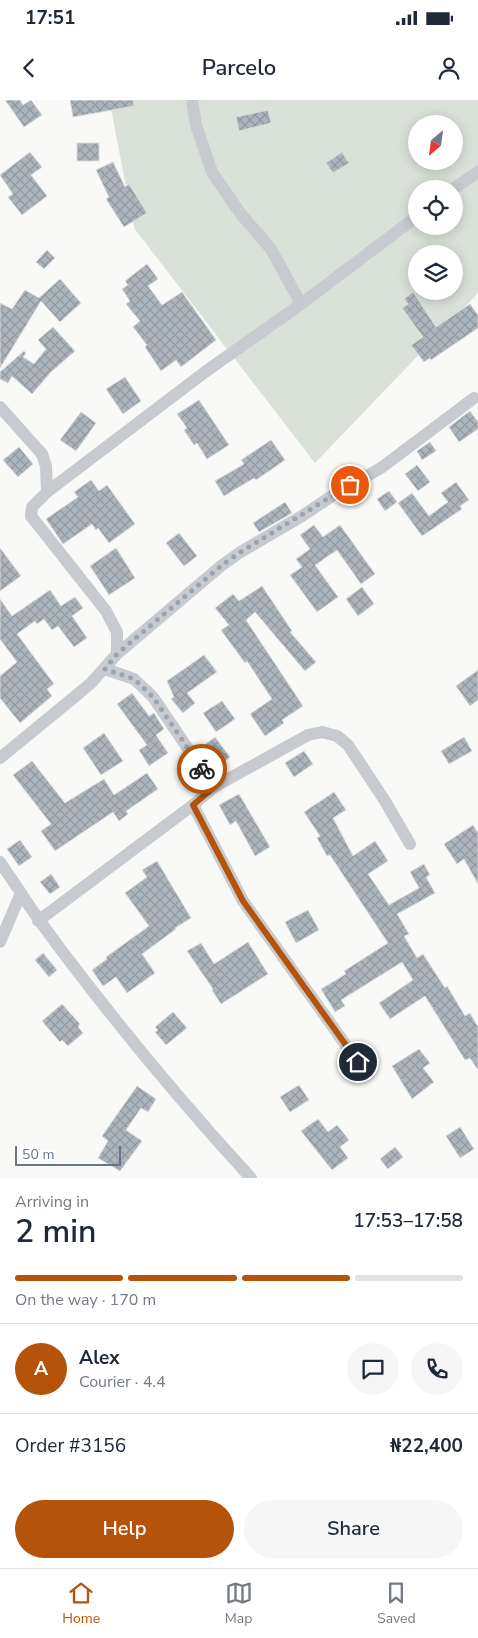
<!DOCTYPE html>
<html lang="en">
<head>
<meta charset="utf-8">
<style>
  body { margin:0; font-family:"Nunito Sans",sans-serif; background:#f6f6f7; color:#1f2937; height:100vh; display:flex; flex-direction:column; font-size:19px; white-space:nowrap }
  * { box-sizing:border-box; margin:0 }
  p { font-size:16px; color:#747a83 }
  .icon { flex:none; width:28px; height:28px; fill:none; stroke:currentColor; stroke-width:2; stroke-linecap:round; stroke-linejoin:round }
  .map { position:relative; height:1078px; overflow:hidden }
  .side { display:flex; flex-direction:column; background:#fff; flex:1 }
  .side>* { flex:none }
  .needle { width:32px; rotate:209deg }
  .tools { position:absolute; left:408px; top:15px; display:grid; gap:10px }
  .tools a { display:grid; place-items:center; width:55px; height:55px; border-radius:50%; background:#fff; box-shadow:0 2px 12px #0003; font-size:25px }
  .scale { position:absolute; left:15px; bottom:12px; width:106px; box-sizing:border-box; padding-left:5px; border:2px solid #677789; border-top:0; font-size:14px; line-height:18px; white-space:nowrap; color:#677789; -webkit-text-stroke:4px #fff; paint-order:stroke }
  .pin { position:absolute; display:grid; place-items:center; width:42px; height:42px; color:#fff; margin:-21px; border:2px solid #fff; border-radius:50%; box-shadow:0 1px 5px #0007 }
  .courier { position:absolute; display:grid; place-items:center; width:50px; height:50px; margin:-25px; border:4px solid #b45309; border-radius:50%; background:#fff; color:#222; box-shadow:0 1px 6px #0007 }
  .overview em { font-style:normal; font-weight:600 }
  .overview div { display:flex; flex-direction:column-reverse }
  .overview { display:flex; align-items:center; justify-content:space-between; height:85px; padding:0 15px }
  h1 { font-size:32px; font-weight:600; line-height:38px }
  .bar { display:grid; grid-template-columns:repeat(4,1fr); gap:8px 5px; align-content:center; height:60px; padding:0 15px }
  .bar i { height:6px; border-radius:4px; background:#e0e1e3 }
  .bar .current { background:#b45309 }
  .bar p { grid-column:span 4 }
  .line { display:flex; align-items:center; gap:12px; padding:0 15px; border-top:1px solid #e0e1e3 }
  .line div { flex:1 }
  .round { display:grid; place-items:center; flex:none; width:52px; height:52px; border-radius:26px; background:#f6f6f7 }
  .cta { display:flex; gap:10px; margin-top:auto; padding:10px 15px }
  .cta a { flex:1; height:58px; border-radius:30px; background:#b45309; color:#fff; font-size:20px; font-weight:600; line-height:58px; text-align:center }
  .cta a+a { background:#f6f6f7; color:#1f2937 }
  .status { display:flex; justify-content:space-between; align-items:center; height:35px; padding:0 25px; background:#fff; direction:ltr }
  .status svg { height:14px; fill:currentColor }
  header { display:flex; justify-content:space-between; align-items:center; height:65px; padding:0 15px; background:#fff; font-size:22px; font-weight:600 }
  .menu { display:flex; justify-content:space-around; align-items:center; height:70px; border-top:1px solid #e0e1e3; background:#fff; font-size:14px; color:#747a83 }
  .menu a { display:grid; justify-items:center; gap:2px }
  .menu .current { color:#b45309 }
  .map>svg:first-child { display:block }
  .grass { fill:#dae1d8; fill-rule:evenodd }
  .building { fill:url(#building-cross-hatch); stroke:#dbdbd9 }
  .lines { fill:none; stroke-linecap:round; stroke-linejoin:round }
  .street { stroke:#c7cace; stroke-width:12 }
  .done { stroke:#9aa4b0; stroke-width:5; stroke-dasharray:0 9 }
  .route { stroke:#b45309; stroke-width:6 }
</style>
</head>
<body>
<div class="status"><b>17:51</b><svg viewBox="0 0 49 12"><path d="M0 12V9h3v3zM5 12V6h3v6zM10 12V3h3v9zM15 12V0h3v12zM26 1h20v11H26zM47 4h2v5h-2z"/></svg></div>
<header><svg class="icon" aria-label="back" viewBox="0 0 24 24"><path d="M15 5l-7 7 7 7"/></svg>Parcelo<svg class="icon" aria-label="person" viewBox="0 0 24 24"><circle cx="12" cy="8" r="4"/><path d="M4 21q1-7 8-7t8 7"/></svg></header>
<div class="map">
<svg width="478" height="1078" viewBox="0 0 478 1078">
  <defs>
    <pattern id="building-cross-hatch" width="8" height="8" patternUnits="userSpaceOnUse" patternTransform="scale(1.25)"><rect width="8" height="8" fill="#adb5bc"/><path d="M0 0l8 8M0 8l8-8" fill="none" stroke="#91989f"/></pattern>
  </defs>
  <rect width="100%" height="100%" fill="#f9f9f7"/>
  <!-- grass -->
  <path class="grass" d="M111 0H478V193L315 363 134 128 111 9ZM416 24H454V61H416ZM416 89H454V126H416ZM416 154H454V191H416Z"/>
  <!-- building -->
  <g class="building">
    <polygon points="5,0 20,0 23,5 31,0 42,15 24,27"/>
    <polygon points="70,0 133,0 134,6 73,17"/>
    <polygon points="268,10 271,23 239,31 236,17"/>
    <rect x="77" y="43" width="22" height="18"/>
    <polygon points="30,52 42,67 31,75 47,96 22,115 8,97 13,94 0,75"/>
    <polygon points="342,52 349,63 333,73 326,63"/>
    <polygon points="113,62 125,87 129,84 147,113 124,127 106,99 109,97 96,70"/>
    <polygon points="47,150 55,158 44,169 36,162"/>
    <polygon points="147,164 158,179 148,186 162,205 182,192 216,240 181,267 176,260 161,271 145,247 147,245 133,227 140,221 126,204 130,201 122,189 128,185 125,181"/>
    <polygon points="60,179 81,203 60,222 41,201 0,268 0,203 12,209 25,190 39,198"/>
    <polygon points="413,192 436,227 470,204 478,215 478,228 431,260 430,258 424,262 411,245 423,237 402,208 408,204 404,199"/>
    <polygon points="53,227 75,251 51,272 32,294 12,276 8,283 0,279 0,272 24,251 26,253 23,257 34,264 46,249 38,240"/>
    <polygon points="125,277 141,301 123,314 106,289"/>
    <polygon points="199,300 229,345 207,359 197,343 194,345 184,330 187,328 177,314"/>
    <polygon points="470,311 478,322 478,329 459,342 449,327"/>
    <polygon points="81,312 96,323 76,351 60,340"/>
    <polygon points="271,340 285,360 256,380 254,378 224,396 215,381 244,364 241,360"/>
    <polygon points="430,342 436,351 422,360 417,351"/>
    <polygon points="19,347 33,364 18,377 3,360"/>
    <polygon points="417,365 430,382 418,391 405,374"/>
    <polygon points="91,380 99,391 107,385 135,424 109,443 98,428 96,430 92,424 63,444 46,419 78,397 74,392"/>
    <polygon points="456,382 469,400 460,406 462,409 422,436 398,403 412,393 429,416 448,402 441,393"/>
    <polygon points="389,391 397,402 385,411 377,399"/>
    <polygon points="285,402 292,413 259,432 253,423"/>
    <polygon points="314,425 323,437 340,425 375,474 361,484 337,450 315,465 338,497 317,512 290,475 302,467 296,459 310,449 300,435"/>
    <polygon points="179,433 197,456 184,466 166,443"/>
    <polygon points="0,448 21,476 0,491"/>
    <polygon points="116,448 135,478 109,495 90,466"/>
    <polygon points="262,486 292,531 290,532 316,562 305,571 255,512 246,520 303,606 282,620 284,623 265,636 250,614 272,599 247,561 245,563 221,530 229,525 215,508 233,494 239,501"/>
    <polygon points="362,487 374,504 358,516 346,499"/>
    <polygon points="50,490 61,506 75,497 83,508 72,516 87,538 74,547 58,526 52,530 44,519 37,524 35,521 17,534 54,584 47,589 52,596 20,623 0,598 0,576 17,562 0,539 0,499 12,516"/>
    <polygon points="204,555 217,572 187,593 195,603 183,613 171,599 174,597 167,581"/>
    <polygon points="478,570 478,600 470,606 456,586"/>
    <polygon points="132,593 149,616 154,613 164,629 156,635 168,653 149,666 139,650 147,645 117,604"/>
    <polygon points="222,601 235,619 216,632 203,613"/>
    <polygon points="104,633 123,661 101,675 83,648"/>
    <polygon points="215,637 230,657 221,664 206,644"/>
    <polygon points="464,637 472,651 449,664 441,651"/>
    <polygon points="304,651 313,664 294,677 285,663"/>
    <polygon points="32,661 65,703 104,679 114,695 147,673 158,689 126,711 128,714 119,721 113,712 55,751 41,731 51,724 13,675"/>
    <polygon points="334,692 346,710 333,718 353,756 375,741 388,761 368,774 389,805 419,788 410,772 424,764 430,775 426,777 435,793 397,814 409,834 404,836 417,858 423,854 445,888 447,886 465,916 470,913 478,927 478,970 470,958 465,960 425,896 390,919 379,903 413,880 402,862 341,900 345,906 335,912 321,889 346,874 344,871 388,843 330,755 327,756 317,738 320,736 304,712"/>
    <polygon points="239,694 270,747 255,756 236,721 230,725 219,705"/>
    <polygon points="473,725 478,733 478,784 464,759 457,764 444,744"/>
    <polygon points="20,740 32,757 19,766 7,749"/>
    <polygon points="157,761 191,818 175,828 176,829 142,854 155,873 127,893 116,877 103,886 92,870 107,859 106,857 149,826 125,793 147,777 142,770"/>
    <polygon points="51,774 60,787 50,794 40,782"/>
    <polygon points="308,810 319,830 296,843 285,822"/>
    <polygon points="248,842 268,874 221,904 212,890 213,889 187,851 201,843 214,864"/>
    <polygon points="43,853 57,870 49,877 35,860"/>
    <polygon points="62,904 80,924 78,927 83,933 68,946 62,940 60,942 42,921"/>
    <polygon points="173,912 187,928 166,945 155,932 158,930 155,927"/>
    <polygon points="419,949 430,963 423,968 434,982 412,999 392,966"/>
    <polygon points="299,985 309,1000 290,1012 280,997"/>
    <polygon points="137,986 156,999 148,1012 141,1008 126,1030 142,1041 120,1071 98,1058 108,1041 102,1036"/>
    <polygon points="318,1019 328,1032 337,1025 349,1040 340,1047 348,1058 332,1070 301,1031"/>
    <polygon points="460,1027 474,1049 460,1058 446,1036"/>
    <polygon points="395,1047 403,1057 388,1069 380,1059"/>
  </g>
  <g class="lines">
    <!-- street -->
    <g class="street">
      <polyline points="192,0 196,25 212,72 240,113 271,149 301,204"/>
      <polyline points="453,89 478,72"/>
      <polyline points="0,307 42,354 46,366 47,392 32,407 31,416 106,511 117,532 117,554"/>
      <polyline points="47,392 205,272 301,204 416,117"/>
      <polyline points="105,569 134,579 153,597 214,687 308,635 322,632 337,636 348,645 385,701 410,744"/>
      <polyline points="0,658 78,594 91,583 117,554 221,466 239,453 302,416 335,394 381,368 474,298"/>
      <polyline points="193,705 243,801 358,962"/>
      <polyline points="0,762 21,793 0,842"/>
      <path d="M21 793C41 825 65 855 88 885 140 952 194 1016 251 1078"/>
      <polyline points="38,821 193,705 214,687"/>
    </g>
  </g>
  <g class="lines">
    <!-- done -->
    <polyline class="done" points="202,669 153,597 134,579 105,569 117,554 221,466 239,453 350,385"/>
    <!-- route -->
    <polyline class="route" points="202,669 214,687 193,705 243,801 358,962"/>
  </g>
</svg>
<div class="tools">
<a><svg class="needle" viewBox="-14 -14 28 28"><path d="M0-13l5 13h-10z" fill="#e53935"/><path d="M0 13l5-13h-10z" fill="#747a83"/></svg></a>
<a><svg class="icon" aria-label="locate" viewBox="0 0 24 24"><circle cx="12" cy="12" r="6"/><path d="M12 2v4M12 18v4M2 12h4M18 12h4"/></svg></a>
<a><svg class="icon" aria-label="layers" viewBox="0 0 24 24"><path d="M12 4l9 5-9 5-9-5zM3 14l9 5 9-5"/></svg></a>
</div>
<div class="scale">50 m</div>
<div class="pin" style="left:350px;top:385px;background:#ea580c"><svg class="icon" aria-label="bag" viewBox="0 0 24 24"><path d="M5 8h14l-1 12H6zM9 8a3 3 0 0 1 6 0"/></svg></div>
<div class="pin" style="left:358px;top:962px;background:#1f2937"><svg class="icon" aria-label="home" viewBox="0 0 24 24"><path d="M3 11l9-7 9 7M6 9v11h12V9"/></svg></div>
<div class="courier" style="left:202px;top:669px"><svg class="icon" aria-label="bike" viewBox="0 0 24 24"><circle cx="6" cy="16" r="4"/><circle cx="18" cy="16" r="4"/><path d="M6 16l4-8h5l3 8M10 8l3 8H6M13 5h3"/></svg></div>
</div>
<section class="side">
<div class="overview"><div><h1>2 min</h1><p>Arriving in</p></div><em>17:53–17:58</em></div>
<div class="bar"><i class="current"></i><i class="current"></i><i class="current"></i><i></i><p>On the way · 170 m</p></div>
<div class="line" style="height:90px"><b class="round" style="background:#b45309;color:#fff">A</b><div><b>Alex</b><p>Courier · 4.4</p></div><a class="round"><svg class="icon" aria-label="chat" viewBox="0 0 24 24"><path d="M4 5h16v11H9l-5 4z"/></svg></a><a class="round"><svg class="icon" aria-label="phone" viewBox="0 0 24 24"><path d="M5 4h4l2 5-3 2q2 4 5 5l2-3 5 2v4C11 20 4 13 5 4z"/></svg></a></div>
<div class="line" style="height:65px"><div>Order #3156</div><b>₦22,400</b></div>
<div class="cta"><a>Help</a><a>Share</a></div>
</section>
<nav class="menu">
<a class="current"><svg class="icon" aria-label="home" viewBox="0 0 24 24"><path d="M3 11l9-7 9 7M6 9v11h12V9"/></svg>Home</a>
<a><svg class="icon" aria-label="map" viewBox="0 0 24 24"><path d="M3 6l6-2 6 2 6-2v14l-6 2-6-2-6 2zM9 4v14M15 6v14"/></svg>Map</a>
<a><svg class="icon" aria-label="saved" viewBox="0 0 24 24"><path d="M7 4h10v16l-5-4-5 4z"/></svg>Saved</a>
</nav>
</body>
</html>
